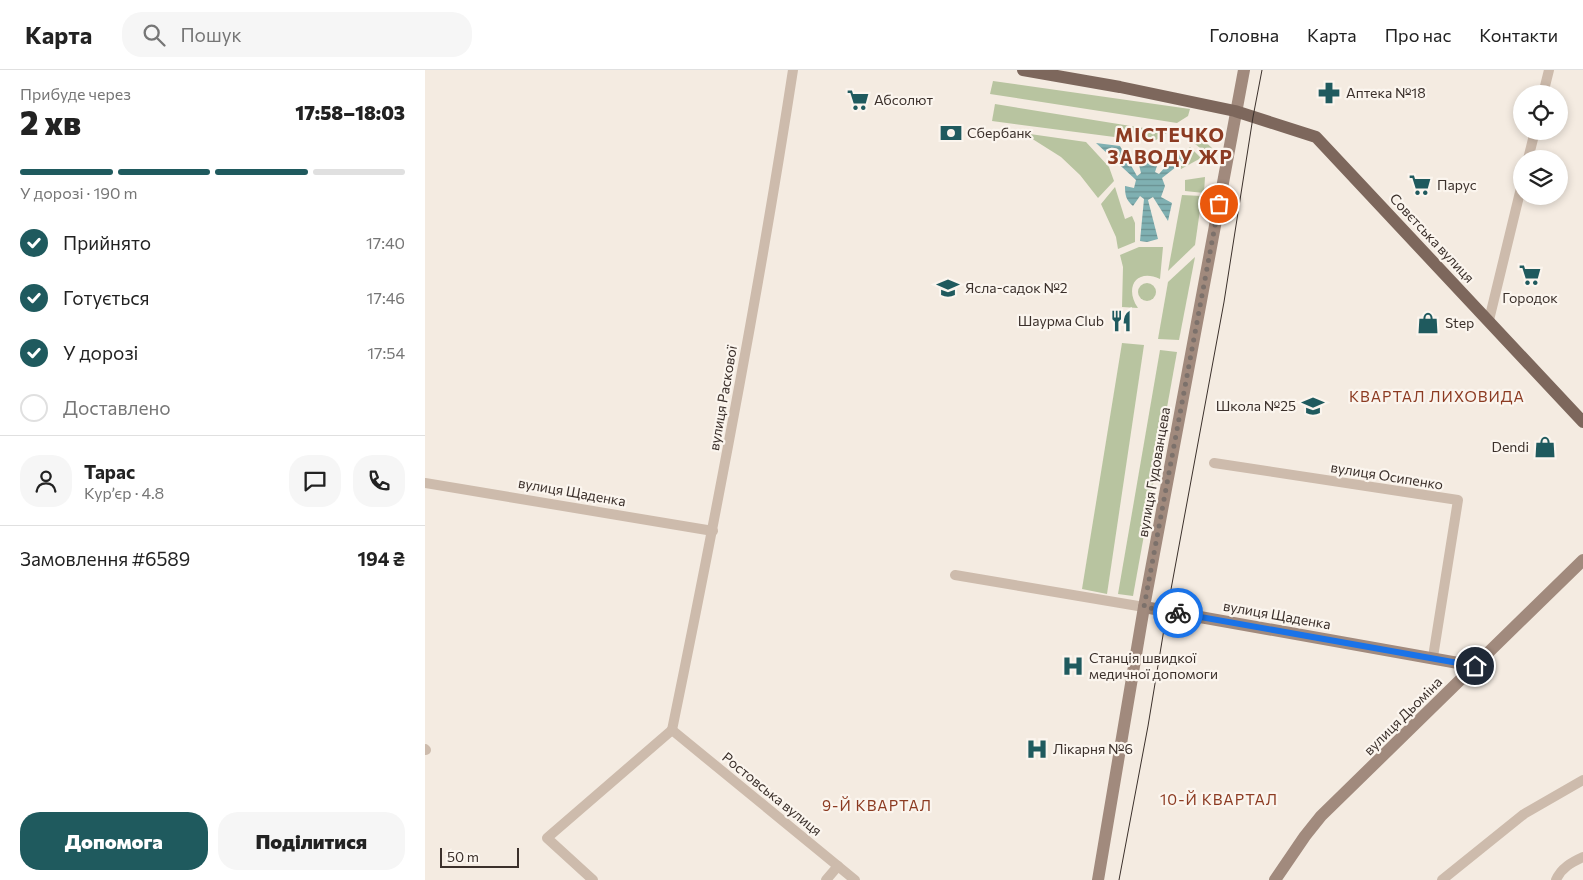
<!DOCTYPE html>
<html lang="uk">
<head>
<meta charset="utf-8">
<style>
  body { margin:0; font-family:Commissioner,sans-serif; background:#f6f6f6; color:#222; height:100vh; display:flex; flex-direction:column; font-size:19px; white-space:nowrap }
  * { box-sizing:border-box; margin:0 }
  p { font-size:16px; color:#767676 }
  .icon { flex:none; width:28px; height:28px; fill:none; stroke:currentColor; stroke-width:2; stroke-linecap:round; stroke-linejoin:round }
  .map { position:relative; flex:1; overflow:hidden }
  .sheet { display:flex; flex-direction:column; background:#fff; width:425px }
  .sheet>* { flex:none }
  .fabs { position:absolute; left:1088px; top:15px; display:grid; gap:10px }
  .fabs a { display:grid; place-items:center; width:55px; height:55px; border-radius:50%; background:#fff; box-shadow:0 2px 8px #0003; font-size:25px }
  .scale { position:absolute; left:15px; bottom:12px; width:79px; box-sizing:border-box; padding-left:5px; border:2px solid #3b302b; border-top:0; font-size:14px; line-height:18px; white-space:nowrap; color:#3b302b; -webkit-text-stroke:4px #fbf5ee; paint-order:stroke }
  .pin { position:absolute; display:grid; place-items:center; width:42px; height:42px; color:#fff; margin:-21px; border:2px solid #fff; border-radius:50%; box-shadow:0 1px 5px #0007 }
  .courier { position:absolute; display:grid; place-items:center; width:50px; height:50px; margin:-25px; border:4px solid #1a73e8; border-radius:50%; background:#fff; color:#222; box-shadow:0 1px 6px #0007 }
  .headline em { font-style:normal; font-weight:800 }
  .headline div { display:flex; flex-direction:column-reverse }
  .headline { display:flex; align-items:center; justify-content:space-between; height:85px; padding:0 20px }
  h1 { font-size:32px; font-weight:800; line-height:38px }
  .bar { display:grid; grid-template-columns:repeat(4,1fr); gap:8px 5px; align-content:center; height:60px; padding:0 20px }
  .bar i { height:6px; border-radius:4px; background:#e0e0e0 }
  .bar .on { background:#1f5a5e }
  .bar p { grid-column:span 4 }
  .line { display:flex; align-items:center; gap:12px; padding:0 20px; border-top:1px solid #e0e0e0 }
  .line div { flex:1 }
  .round { display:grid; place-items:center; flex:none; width:52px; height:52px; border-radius:20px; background:#f6f6f6 }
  ol { padding:0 20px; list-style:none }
  li { display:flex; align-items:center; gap:15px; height:55px }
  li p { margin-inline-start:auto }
  li .icon { padding:5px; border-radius:50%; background:#1f5a5e; color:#fff; stroke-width:4 }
  li:last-child { color:#767676 }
  li i { width:28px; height:28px; border:2px solid #e0e0e0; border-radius:50% }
  .primary-button { display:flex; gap:10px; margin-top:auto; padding:10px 20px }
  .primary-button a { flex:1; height:58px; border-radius:20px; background:#1f5a5e; color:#fff; font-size:20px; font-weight:800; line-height:58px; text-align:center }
  .primary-button a+a { background:#f6f6f6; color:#222 }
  header { display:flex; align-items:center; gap:30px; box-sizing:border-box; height:70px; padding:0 25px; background:#fff; border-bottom:1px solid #e0e0e0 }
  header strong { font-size:24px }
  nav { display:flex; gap:28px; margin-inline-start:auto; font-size:18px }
  .search { width:350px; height:45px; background:#f6f6f6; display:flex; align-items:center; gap:12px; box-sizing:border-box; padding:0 18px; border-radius:20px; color:#767676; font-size:19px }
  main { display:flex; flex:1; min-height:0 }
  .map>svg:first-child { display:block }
  .green { fill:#b8c4a0 }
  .water { fill:url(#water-rules) }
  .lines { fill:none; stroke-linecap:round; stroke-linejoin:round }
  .street { stroke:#cdbbac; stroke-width:10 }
  .secondary { stroke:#a18a7d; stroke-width:12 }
  .primary { stroke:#7d675c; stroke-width:12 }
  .tram { stroke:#3b302b; stroke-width:1 }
  .done { stroke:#7c716b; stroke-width:5; stroke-dasharray:0 9 }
  .route { stroke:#1a73e8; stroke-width:6 }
  .labels { text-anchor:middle; stroke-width:4.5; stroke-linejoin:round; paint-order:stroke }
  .poi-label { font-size:14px; fill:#3b302b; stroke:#fbf5ee; text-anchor:start }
  .street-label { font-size:14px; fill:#3b302b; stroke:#fbf5ee }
  .neighbourhood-label { font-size:15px; letter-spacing:1px; fill:#8c3b22; stroke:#fbf5ee }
  .district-label { font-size:19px; font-weight:bold; letter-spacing:1px; fill:#8c3b22; stroke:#fbf5ee }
</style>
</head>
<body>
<header>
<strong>Карта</strong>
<div class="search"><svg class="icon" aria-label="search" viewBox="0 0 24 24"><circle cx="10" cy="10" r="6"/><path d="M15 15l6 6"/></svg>Пошук</div>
<nav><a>Головна</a><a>Карта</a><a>Про нас</a><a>Контакти</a></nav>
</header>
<main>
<section class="sheet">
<div class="headline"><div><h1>2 хв</h1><p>Прибуде через</p></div><em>17:58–18:03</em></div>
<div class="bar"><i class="on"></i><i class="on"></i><i class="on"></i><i></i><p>У дорозі · 190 m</p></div>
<ol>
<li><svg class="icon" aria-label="check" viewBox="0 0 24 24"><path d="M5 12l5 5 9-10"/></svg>Прийнято<p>17:40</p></li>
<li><svg class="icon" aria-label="check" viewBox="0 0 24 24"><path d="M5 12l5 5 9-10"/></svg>Готується<p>17:46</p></li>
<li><svg class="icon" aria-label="check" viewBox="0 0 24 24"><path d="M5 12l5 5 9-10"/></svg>У дорозі<p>17:54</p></li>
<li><i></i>Доставлено</li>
</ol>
<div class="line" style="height:90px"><a class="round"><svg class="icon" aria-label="person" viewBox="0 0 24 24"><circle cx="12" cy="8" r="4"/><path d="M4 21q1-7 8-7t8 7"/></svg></a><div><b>Тарас</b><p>Кур’єр · 4.8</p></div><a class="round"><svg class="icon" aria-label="chat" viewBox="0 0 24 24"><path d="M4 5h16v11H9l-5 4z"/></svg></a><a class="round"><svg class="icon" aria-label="phone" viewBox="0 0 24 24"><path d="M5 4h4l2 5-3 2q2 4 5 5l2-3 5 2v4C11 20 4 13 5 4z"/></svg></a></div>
<div class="line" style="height:65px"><div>Замовлення #6589</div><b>194 ₴</b></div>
<div class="primary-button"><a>Допомога</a><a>Поділитися</a></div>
</section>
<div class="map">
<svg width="1158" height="810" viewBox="0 0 1158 810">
  <defs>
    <pattern id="water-rules" width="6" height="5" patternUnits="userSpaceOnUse" patternTransform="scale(1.25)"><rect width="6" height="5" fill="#7fb0b2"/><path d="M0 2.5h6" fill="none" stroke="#699091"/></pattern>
  </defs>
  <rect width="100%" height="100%" fill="#f4ebe1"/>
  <!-- green -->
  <g class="green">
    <polygon points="568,11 765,39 763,46 752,53 565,24"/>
    <polygon points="570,34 743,62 728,72 567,51"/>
    <polygon points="598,63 661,72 684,97 689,111 673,128 655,105 636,87"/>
    <polygon points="775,67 787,78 781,83 769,73"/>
    <polygon points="765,77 776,88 756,99 754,95 765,86 760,81"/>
    <polygon points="780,107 779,123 760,121 760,110"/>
    <polygon points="690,117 700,149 707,146 710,153 710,172 693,179 691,167 676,134"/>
    <polygon points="757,125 777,126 770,175 743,201"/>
    <path d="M714 177H738L735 209C711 198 699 218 713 238L697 237 698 197 695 185Z"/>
    <polygon points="770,187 754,270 733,269 743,212"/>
    <circle cx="722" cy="222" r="9"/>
    <polygon points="697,273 719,275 682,524 657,519"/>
    <polygon points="735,280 752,282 708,526 693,524"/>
  </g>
  <!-- water -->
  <path class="water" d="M671 73 695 76 712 106 716 103 712 87 734 90 730 102 734 104 757 78 765 86 737 108 740 116 736 127 747 133 743 151 728 127 723 130 733 169 722 172 715 171 719 129 715 126 708 136C701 130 700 125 700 116L709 118 711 110Z"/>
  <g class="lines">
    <!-- street -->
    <g class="street">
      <polyline points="1118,24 1124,0"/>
      <polyline points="1103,89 1110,61"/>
      <polyline points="1064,250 1096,118"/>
      <polyline points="789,393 1033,430 1008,587"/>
      <polyline points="0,413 288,461"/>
      <polyline points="530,505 719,537"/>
      <path d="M247 660C292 441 334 221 368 0"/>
      <polyline points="247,660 430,810"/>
      <polyline points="0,679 1,680"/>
      <polyline points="168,810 122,768 247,660"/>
      <polyline points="401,810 413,796"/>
      <polyline points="1017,810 1099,744 1158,710"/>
      <path d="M1131 810C1136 798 1147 792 1158 787"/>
    </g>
    <!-- secondary -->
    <g class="secondary">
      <polyline points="719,537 1050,596"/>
      <polyline points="673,810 719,537 819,0"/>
      <polyline points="850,810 880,766 896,746 1158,490"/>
    </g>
    <!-- primary -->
    <polyline class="primary" points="598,0 695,17 810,41 891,67 1158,352"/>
    <!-- tram -->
    <polyline class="tram" points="694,810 723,656 742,541 799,232 828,47 837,0"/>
  </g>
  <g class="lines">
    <!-- done -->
    <polyline class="done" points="753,543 719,537 794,134"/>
    <!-- route -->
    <polyline class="route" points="753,543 1050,596"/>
  </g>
  <!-- icons -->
  <defs>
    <g id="pharmacy-bare" transform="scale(1.725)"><path d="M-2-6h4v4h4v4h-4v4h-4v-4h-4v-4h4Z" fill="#1f5a5e" stroke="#fbf5ee" stroke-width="2.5" paint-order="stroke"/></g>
    <g id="supermarket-bare" transform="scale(1.725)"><path d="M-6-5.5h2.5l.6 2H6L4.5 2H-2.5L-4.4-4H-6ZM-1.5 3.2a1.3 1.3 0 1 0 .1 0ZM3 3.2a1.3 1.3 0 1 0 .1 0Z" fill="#1f5a5e" stroke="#fbf5ee" stroke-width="2.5" paint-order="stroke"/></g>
    <g id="bank-bare" transform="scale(1.725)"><path d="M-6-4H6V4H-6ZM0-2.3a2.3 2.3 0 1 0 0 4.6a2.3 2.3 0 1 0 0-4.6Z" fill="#1f5a5e" stroke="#fbf5ee" stroke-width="2.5" paint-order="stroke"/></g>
    <g id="school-bare" transform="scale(1.725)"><path d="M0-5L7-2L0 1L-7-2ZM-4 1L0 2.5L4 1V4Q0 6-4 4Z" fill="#1f5a5e" stroke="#fbf5ee" stroke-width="2.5" paint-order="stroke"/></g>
    <g id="restaurant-bare" transform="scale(1.725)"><path d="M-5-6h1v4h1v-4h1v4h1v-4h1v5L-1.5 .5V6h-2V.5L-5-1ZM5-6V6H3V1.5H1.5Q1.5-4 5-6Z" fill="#1f5a5e" stroke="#fbf5ee" stroke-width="2.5" paint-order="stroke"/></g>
    <g id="shop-bare" transform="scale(1.725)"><path d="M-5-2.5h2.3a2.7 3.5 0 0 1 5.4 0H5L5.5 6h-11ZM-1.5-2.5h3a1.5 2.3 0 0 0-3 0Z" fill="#1f5a5e" stroke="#fbf5ee" stroke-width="2.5" paint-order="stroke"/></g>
    <g id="hospital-bare" transform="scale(1.725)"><path d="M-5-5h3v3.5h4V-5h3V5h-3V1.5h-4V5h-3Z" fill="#1f5a5e" stroke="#fbf5ee" stroke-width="2.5" paint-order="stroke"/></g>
  </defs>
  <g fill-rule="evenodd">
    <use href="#pharmacy-bare" x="904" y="23"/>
    <use href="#supermarket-bare" x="433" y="30"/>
    <use href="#bank-bare" x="526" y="63"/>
    <use href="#supermarket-bare" x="995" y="115"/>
    <use href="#supermarket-bare" x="1105" y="205"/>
    <use href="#school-bare" x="523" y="218"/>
    <use href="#restaurant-bare" x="696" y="251"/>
    <use href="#shop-bare" x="1003" y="253"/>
    <use href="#school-bare" x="888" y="336"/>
    <use href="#shop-bare" x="1120" y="377"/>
    <use href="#hospital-bare" x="648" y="596"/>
    <use href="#hospital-bare" x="612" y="679"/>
  </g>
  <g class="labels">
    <!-- poi labels -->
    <g class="poi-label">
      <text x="921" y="28">Аптека №18</text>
      <text x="449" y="35">Абсолют</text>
      <text x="542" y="68">Сбербанк</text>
      <text x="1012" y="120">Парус</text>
      <text x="540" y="223">Ясла-садок №2</text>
      <text x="1105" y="233" text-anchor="middle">Городок</text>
      <text x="679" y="256" text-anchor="end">Шаурма Club</text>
      <text x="1020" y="258">Step</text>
      <text x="871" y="341" text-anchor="end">Школа №25</text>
      <text x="1104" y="382" text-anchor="end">Dendi</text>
      <text x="664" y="593">Станція швидкої<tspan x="664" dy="16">медичної допомоги</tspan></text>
      <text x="628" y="684">Лікарня №6</text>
    </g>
    <!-- street labels -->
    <g class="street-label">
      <text transform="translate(1007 168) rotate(47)" y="5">Совєтська вулиця</text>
      <text transform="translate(298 328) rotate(-80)" y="5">вулиця Раскової</text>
      <text transform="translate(729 402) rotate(-80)" y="5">вулиця Гудованцева</text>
      <text transform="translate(962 406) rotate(9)" y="5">вулиця Осипенко</text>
      <text transform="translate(147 422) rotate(10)" y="5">вулиця Щаденка</text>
      <text transform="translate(852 545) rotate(10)" y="5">вулиця Щаденка</text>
      <text transform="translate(978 646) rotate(-45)" y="5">вулиця Дьоміна</text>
      <text transform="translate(347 724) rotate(39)" y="5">Ростовська вулиця</text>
    </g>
    <!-- neighbourhood labels -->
    <g class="neighbourhood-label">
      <text x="1012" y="332">КВАРТАЛ ЛИХОВИДА</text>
      <text x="794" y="735">10-Й КВАРТАЛ</text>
      <text x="452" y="741">9-Й КВАРТАЛ</text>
    </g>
    <!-- district labels -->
    <g class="district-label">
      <text x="745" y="72">МІСТЕЧКО<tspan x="745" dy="22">ЗАВОДУ ЖР</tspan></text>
    </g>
  </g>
</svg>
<div class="fabs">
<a><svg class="icon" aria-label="locate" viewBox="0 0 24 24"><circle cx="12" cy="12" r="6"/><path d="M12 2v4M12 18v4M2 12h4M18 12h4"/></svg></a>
<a><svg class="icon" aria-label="layers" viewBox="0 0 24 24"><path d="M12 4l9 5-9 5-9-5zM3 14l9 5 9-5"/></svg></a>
</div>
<div class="scale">50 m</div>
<div class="pin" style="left:794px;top:134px;background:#ea580c"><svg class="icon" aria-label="bag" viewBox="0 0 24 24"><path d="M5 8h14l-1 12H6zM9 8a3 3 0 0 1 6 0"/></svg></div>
<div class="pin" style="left:1050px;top:596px;background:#1f2937"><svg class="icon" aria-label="home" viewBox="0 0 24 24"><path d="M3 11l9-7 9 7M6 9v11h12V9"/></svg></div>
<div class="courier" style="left:753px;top:543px"><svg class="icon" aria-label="bike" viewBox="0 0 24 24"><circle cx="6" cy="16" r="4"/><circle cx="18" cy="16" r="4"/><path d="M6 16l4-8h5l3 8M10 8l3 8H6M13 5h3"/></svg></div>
</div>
</main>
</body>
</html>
